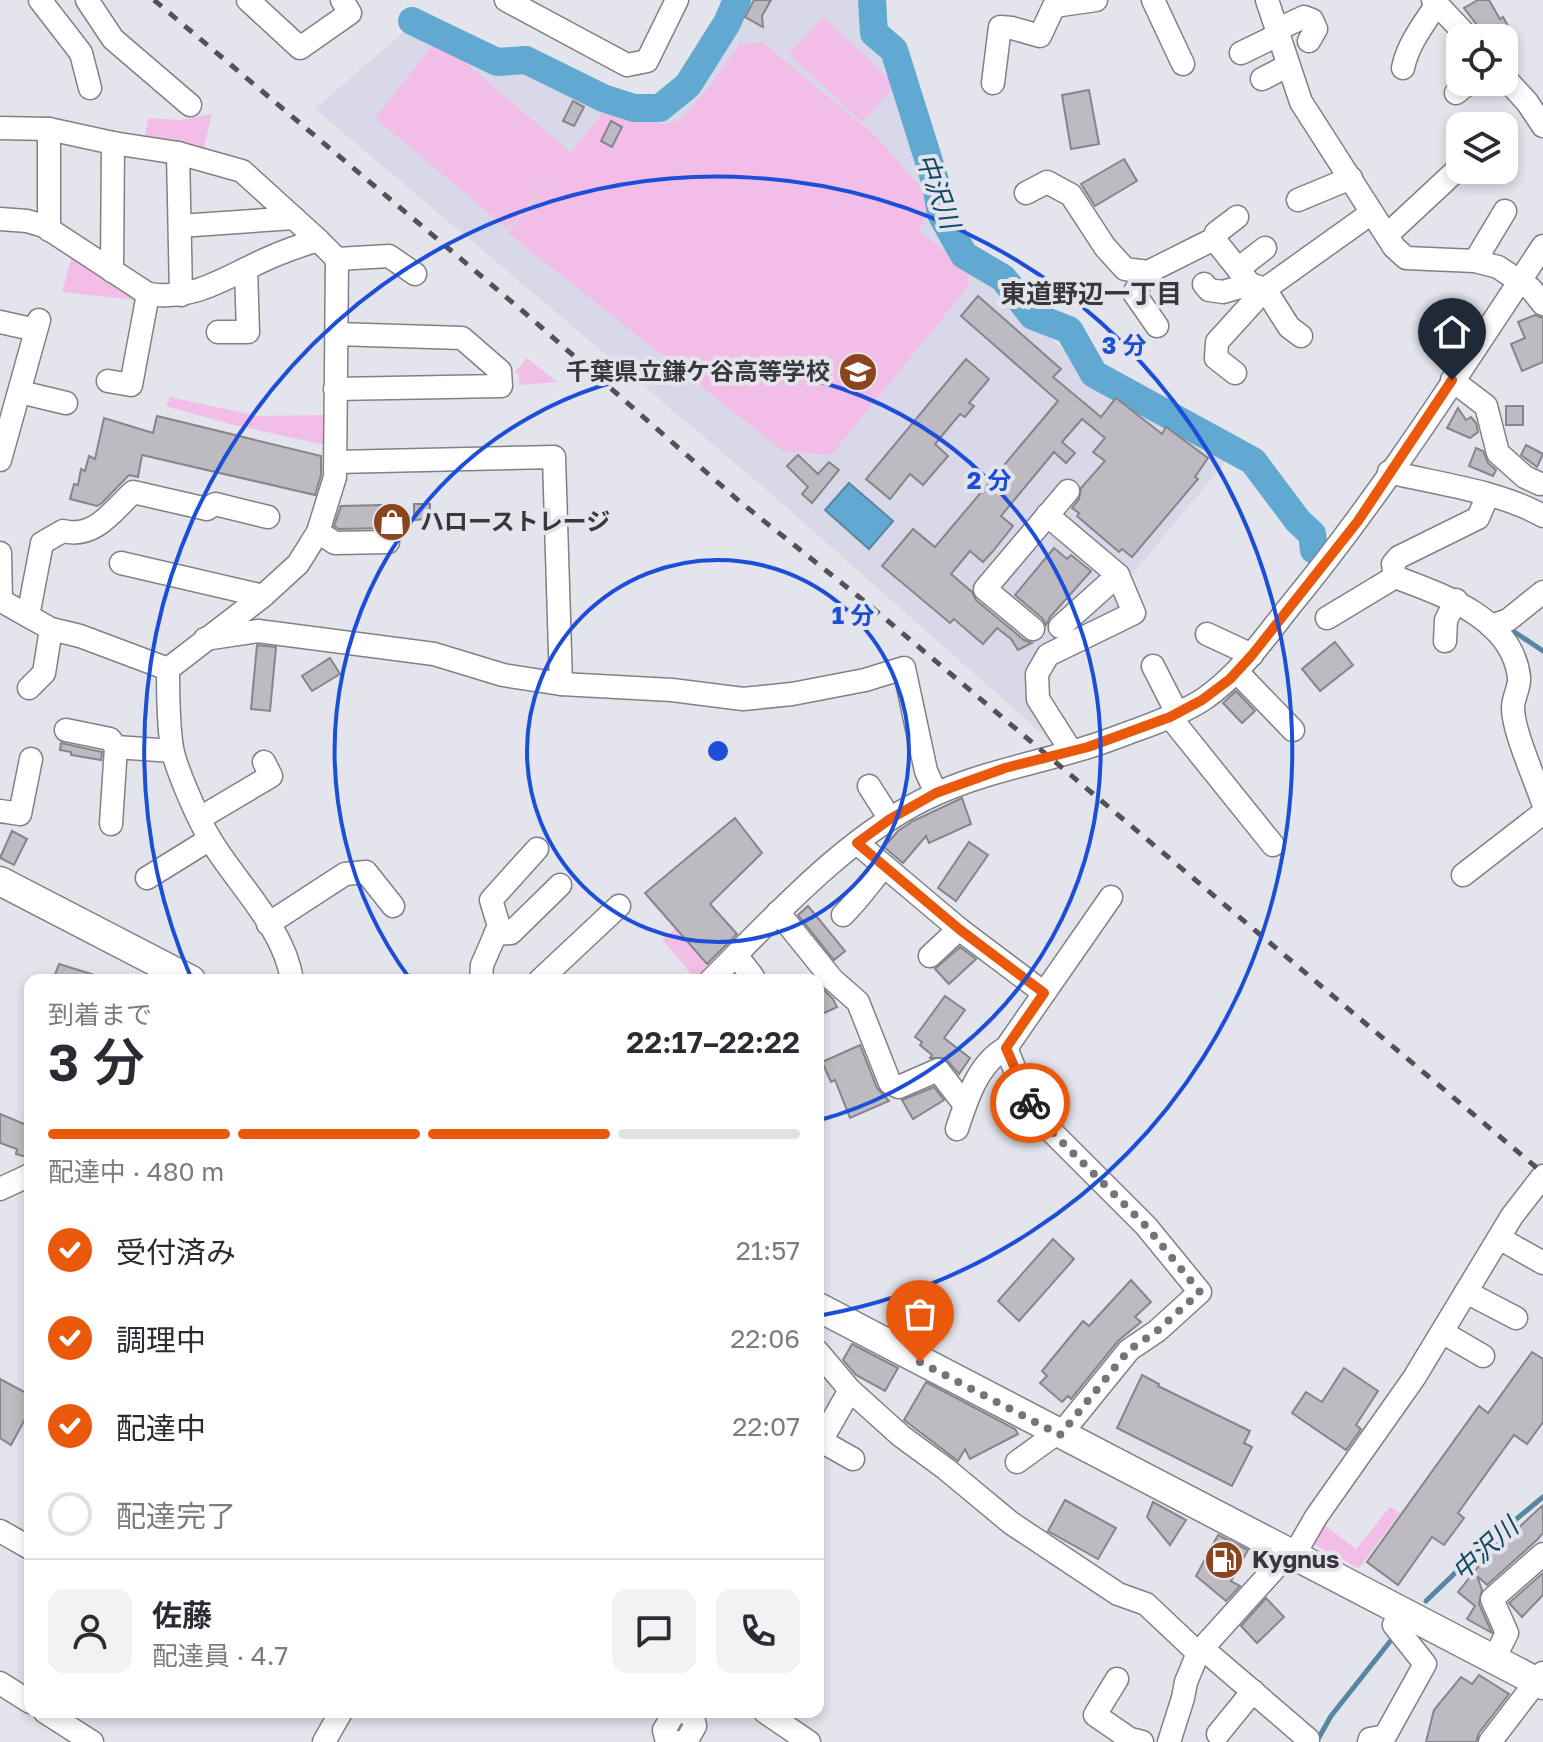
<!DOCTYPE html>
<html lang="ja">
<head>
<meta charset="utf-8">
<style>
  body { margin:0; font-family:"Golos Text","Noto Sans JP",sans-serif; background:#f2f2f3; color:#2b2b33; height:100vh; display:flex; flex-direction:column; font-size:30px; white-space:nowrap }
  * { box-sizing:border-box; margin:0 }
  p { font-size:26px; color:#7c7c81 }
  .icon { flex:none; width:44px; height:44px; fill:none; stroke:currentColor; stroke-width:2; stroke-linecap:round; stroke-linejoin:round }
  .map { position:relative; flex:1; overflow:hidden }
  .details { position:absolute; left:24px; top:974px; width:800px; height:744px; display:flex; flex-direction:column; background:#fff; border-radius:16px; box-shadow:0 4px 12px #0003 }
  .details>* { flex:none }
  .tools { position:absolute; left:1446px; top:24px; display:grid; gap:16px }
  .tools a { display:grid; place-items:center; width:72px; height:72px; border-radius:16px; background:#fff; box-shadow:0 4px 12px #0003; font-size:40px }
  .pin { position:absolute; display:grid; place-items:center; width:68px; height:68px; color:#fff; margin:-82px -34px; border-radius:50% 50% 50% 0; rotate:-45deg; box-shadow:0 0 8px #0007 }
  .pin .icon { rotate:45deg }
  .courier { position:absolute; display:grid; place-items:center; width:80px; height:80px; margin:-40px; border:6px solid #ea580c; border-radius:50%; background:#fff; color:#222; box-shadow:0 2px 10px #0007 }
  .headline em { font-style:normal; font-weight:600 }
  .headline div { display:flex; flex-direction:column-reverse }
  .headline { display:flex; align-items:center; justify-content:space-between; height:136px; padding:0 24px }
  h1 { font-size:52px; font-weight:600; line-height:60px }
  .bar { display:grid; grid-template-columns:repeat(4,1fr); gap:12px 8px; align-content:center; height:96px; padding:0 24px }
  .bar i { height:10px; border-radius:6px; background:#e1e1e2 }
  .bar .on { background:#ea580c }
  .bar p { grid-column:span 4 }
  .line { display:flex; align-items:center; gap:20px; padding:0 24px; border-top:2px solid #e1e1e2 }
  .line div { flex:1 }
  .round { display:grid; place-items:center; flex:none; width:84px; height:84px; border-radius:16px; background:#f2f2f3 }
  ol { padding:0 24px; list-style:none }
  li { display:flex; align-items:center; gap:24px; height:88px }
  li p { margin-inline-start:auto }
  li .icon { padding:8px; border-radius:50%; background:#ea580c; color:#fff; stroke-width:4 }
  li:last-child { color:#7c7c81 }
  li i { width:44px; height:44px; border:4px solid #e1e1e2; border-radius:50% }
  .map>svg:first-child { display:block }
  .built { fill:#d8d8e8 }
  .green { fill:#f2bee7 }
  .water { fill:#62a9d1; stroke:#5587a4; stroke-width:2 }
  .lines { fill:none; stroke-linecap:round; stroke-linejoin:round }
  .stream { stroke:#5587a4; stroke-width:5 }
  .river { stroke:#62a9d1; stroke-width:28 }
  .building { fill:#bebac2; stroke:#87848b; stroke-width:2 }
  .minor-casing { stroke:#808088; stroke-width:25 }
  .major-casing { stroke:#808088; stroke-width:31 }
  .minor { stroke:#fff; stroke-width:22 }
  .major { stroke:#fff; stroke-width:28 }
  .rail { stroke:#525256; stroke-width:5; stroke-dasharray:10 10; stroke-linecap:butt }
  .done { stroke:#747479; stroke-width:8; stroke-dasharray:0 14.4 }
  .route { stroke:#ea580c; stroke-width:10 }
  .ring { fill:none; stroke:#1d4ed8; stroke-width:4 }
  .labels { text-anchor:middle; stroke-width:8; stroke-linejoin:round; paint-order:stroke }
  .poi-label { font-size:24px; font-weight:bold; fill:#38383b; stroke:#e3e4ec; text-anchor:start }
  .water-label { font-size:26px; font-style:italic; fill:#0f4864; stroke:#e3e4ec }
  .neighbourhood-label { font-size:26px; font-weight:bold; fill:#38383b; stroke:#e3e4ec }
  .centre { fill:#1d4ed8; stroke:#e3e4ec; stroke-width:4 }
  .ring-label { font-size:24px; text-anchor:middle; font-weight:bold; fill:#1d4ed8; stroke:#e3e4ec; stroke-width:8; stroke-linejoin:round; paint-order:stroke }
</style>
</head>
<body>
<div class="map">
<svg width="1543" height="1742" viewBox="0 0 1543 1742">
  <rect width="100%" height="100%" fill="#e3e4ec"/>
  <!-- built -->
  <polygon class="built" points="728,0 858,0 864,36 895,75 926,176 939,232 1008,300 1101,383 1154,418 1231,455 1127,581 1147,616 1059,658 1044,680 1056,746 760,484 315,109 413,24 430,29 496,66 527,64 602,102 633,111 653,107 690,70"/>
  <!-- green -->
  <g class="green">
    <polygon points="823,17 896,85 862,122 789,54"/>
    <polygon points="438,39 571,153 603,113 616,112 650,122 669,124 681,119 708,88 740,44 762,42 877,137 923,191 928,211 919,231 970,271 967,288 831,455 783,451 508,233 564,162 508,229 375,118"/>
    <polygon points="212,114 203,151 145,138 148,118 180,120"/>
    <polygon points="72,256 86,267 143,301 62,292"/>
    <polygon points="527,358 557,382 519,385 519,375 515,372"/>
    <polygon points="170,397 258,416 328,415 329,446 230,424 166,406"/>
    <polygon points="675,929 710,970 701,980 696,980 662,939"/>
    <polygon points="1390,1507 1400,1513 1359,1568 1313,1544 1313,1531 1318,1520 1356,1549"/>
  </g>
  <!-- water -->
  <polygon class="water" points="849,483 893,521 869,549 825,510"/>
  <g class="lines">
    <!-- stream -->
    <g class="stream">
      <polyline points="1510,629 1543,651"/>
      <polyline points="1426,1601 1479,1550 1543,1497"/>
      <polyline points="1317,1741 1331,1716 1392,1639"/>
    </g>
    <!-- river -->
    <g class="river">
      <polyline points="872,0 874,33 894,50 936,184 941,214 964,255 1003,278 1033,316 1069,330 1094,374 1253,461 1298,521 1312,534 1314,550"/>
      <polyline points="412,21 497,62 526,60 603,98 634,108 660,108 688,85 727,23 737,0"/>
    </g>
  </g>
  <!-- building -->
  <g class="building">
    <polygon points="754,0 771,0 762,16 763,27 745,17"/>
    <polygon points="1478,0 1489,0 1500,19 1503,17 1511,31 1498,38 1483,38 1480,29 1464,8"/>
    <polygon points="1089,90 1099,144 1071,149 1062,95"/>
    <polygon points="573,101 584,107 574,126 563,121"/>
    <polygon points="611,121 622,127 612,147 601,141"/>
    <polygon points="1124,159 1137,181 1095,206 1081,184"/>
    <polygon points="978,296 1061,369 1053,377 1101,417 1116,398 1162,434 1166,427 1208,458 1195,477 1198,479 1132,557 1122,549 1119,552 1077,516 1079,513 1072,508 1079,499 1081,488 1105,461 1093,452 1105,438 1082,419 1062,442 1075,453 1066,463 1054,452 1001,516 1013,526 993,551 983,562 970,551 951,574 972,592 976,600 1024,640 1032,643 1018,650 1011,639 997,628 983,644 954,619 950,623 882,566 913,529 935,547 1058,401 961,316"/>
    <polygon points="1535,315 1543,318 1543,362 1522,371 1511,344 1525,338 1518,322"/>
    <polygon points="966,359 989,379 969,403 974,406 965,417 960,414 935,444 948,456 923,485 910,474 890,499 866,479"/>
    <rect x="1506" y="406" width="17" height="19"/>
    <polygon points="1458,408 1466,420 1471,417 1476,423 1478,432 1470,438 1447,428"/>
    <polygon points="157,416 321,456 321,475 315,495 142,455 138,477 129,475 102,503 97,506 70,499 74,484 78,485 81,469 85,471 89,456 95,459 104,418 153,433"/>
    <polygon points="1526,445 1543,454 1537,467 1521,455"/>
    <polygon points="1476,448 1483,451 1488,463 1496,470 1493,476 1469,466"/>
    <polygon points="798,455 818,474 829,462 839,470 812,503 802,494 808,487 787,466"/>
    <polygon points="414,504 430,504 430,519 414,520"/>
    <polygon points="382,505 383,528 339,529 334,526 341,506"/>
    <polygon points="1054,548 1067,559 1071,555 1091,571 1050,617 1046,625 1042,618 1015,595"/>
    <polygon points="1335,642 1353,665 1320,691 1302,669"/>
    <polygon points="257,645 276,647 270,711 251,709"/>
    <polygon points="330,658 340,674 312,691 302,676"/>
    <polygon points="1236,691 1255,711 1242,723 1223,703"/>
    <polygon points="61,743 102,752 101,760 71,755 71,752 60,750"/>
    <polygon points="962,798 971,824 929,843 926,836 903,863 884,847 898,831 913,821"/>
    <polygon points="735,818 762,853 710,904 737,934 707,964 645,893"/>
    <polygon points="12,831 27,839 14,865 0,858"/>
    <polygon points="969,842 988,855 956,901 938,888"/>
    <polygon points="808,906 845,951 834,960 798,915"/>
    <polygon points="960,947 976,959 949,984 935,969"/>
    <polygon points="59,964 101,977 100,980 53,980"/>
    <polygon points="818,984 833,999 837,1007 818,1016"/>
    <polygon points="945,996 965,1010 944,1038 970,1058 959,1074 945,1058 930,1058 932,1055 920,1045 922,1042 915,1037"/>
    <polygon points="860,1045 877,1088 889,1101 850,1118 835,1080 831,1082 822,1062"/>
    <polygon points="934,1087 944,1100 913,1119 902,1100"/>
    <polygon points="0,1114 24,1124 27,1116 30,1117 30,1158 16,1154 17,1149 0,1143"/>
    <polygon points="1053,1239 1074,1259 1019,1321 998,1301"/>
    <polygon points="1131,1280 1151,1302 1135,1317 1141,1322 1118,1341 1071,1399 1068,1396 1062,1402 1040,1383 1047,1376 1042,1371 1083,1321 1089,1326"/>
    <polygon points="852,1344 898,1368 885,1391 856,1375 843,1360"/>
    <polygon points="1532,1352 1543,1359 1543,1422 1527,1444 1514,1435 1458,1513 1464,1518 1444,1545 1432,1537 1398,1585 1367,1562 1479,1406 1488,1413"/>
    <polygon points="1344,1368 1378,1391 1356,1425 1361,1429 1346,1450 1292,1413 1306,1392 1322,1402"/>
    <polygon points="1142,1375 1159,1384 1158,1386 1250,1431 1244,1443 1252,1447 1232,1486 1117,1428"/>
    <polygon points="0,1379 30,1395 30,1410 11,1445 0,1438"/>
    <polygon points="926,1382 1015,1429 1018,1434 970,1459 965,1449 958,1461 904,1420"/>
    <polygon points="1065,1500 1116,1528 1098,1559 1048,1531"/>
    <polygon points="1153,1502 1186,1520 1170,1545 1147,1517"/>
    <polygon points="1543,1505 1543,1533 1538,1539 1487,1585 1477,1576 1482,1590 1479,1604 1492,1633 1467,1619 1475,1606 1458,1592 1498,1542 1501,1544"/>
    <polygon points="1218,1535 1248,1550 1231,1581 1240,1586 1226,1601 1196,1576"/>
    <polygon points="1543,1573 1543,1595 1522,1617 1509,1603"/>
    <polygon points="1266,1598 1284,1617 1257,1643 1241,1626"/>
    <polygon points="1479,1675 1509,1694 1479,1733 1476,1742 1426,1742 1434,1710 1461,1677 1472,1684"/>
  </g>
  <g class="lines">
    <!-- minor casing -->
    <g class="minor-casing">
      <g id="minor">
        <polyline points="40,0 81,53 90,88"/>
        <polyline points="87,0 113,39 190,105"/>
        <polyline points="248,0 300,48 350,13 342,0"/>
        <polyline points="506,0 627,65 647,61 677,0"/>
        <polyline points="1153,0 1183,64"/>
        <polyline points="1267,0 1301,102 1394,247 1406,258 1475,261 1498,267 1531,289 1543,304"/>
        <polyline points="1433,0 1469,38"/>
        <polyline points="1276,30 1304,17 1312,20 1316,29 1309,41"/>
        <polyline points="1241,53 1278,35"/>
        <path d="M1403 68C1408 44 1423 25 1437 4"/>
        <polyline points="1504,77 1527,102 1543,126"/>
        <polyline points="1262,79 1287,66"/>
        <polyline points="993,83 1000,27 1012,28 1040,36 1054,6 1096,0"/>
        <polyline points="1456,93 1470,82"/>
        <path d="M0 128 49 129 113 143 178 153 242 171 318 240C302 245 287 250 271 257 229 275 197 301 148 294L44 226 27 221 0 219"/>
        <polyline points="178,153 181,295"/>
        <polyline points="1026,193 1047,182 1071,195 1105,247 1125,269 1148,272 1214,239 1250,284 1265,289 1370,214"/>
        <polyline points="1298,200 1351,178"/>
        <polyline points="180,226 294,218"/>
        <polyline points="49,230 49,129"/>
        <polyline points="1387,235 1460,167"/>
        <polyline points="1214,239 1216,233 1237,217"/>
        <polyline points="337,259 389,256 415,274"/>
        <polyline points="1475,261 1505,211"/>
        <polyline points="1238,269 1265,248"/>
        <polyline points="112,271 113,143"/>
        <polyline points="1148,272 1134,293 1157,326"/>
        <polyline points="1204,284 1209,290 1223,292 1250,284"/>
        <polyline points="0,322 36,330"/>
        <polyline points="218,332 248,332 246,269"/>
        <polyline points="1235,373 1216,358 1217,342 1265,289 1289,327 1301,336"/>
        <polyline points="1452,380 1486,406 1498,453 1525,477 1540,484"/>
        <polyline points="108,381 131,385 148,294"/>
        <polyline points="335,389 501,386 500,371 462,338 336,334"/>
        <polyline points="20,392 66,403"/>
        <polyline points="0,460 39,320"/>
        <polyline points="336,462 554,457 561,684"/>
        <path d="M1389 472C1439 484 1499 491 1543 516"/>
        <path d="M1488 495 1478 518 1399 557 1393 564 1395 577C1443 595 1512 618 1519 677 1520 688 1513 697 1513 708 1513 731 1535 779 1543 803"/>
        <polyline points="1047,515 1118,575 1134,613 1048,655 1037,674 1038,699 1071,751"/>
        <polyline points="318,532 335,543 388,542"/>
        <polyline points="0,553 1,601"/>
        <polyline points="121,563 263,596"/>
        <path d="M0 600 51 629 80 636 168 669C168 695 168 723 172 748 176 769 198 819 210 839 236 883 284 927 292 980"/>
        <path d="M28 616 42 543 63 531C94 539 112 512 133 492L207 509 215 504 268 517"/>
        <polyline points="1327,618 1395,577"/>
        <polyline points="1491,626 1508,620 1543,592"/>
        <polyline points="1060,627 1118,575"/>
        <polyline points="1033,629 985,589 1068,491"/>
        <polyline points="1207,634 1252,655"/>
        <polyline points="205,639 258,631 434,654 503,675 561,684 672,690 743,699 792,694 865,680 904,668 926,771 936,793"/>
        <polyline points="1445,641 1446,620 1456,600"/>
        <polyline points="1153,666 1177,713"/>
        <polyline points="168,669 263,596 298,564 318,532 335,477 337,259 318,240"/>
        <polyline points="1237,672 1293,730"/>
        <polyline points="29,688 44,673 51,629"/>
        <polyline points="1170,717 1273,845"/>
        <polyline points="66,730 110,739 116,747 172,751"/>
        <polyline points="869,786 890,819"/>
        <polyline points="0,811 20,814 31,759"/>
        <polyline points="200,818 271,776 264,762"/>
        <polyline points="111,824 116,747"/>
        <polyline points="857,843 959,929 1044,993"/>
        <polyline points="1463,875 1543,813"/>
        <polyline points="147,878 210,839"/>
        <polyline points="778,912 832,979 858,1002 890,1083 899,1087 938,1070 965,1105"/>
        <path d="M843 915C859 899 870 883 884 866"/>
        <polyline points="268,924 345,874 366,872 393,906"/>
        <polyline points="495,934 511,933 560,885"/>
        <polyline points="736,955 753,977"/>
        <polyline points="930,956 959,929"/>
        <polyline points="481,980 482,965 499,926 491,900 537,849"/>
        <polyline points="540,980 619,906"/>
        <path d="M711 980C776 915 852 830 938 793 988 771 1037 763 1088 747 1105 742 1122 735 1139 729 1161 721 1184 712 1204 699 1240 674 1263 640 1290 606 1383 493 1462 368 1543 246"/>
        <polyline points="1006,1048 1027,1099 1049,1129 1146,1226 1200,1292 1157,1331 1129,1350 1060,1435"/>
        <path d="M957 1129C966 1101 978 1063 1006 1048L1111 897"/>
        <polyline points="0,1189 30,1175"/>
        <polyline points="1499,1238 1543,1263"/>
        <polyline points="1466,1292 1516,1318"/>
        <polyline points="1442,1332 1483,1356"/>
        <polyline points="818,1352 850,1390 901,1436 946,1469 1011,1523 1118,1594 1146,1604 1198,1653"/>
        <polyline points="850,1390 821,1441 853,1459"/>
        <polyline points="1017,1462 1057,1433"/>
        <polyline points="0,1531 30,1548"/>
        <polyline points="1294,1555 1316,1517 1414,1378 1512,1216 1543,1176"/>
        <polyline points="1202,1648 1308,1739"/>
        <polyline points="1494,1659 1507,1633 1492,1599 1543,1554"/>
        <polyline points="1117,1679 1095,1715 1130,1739 1142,1742"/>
        <polyline points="0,1683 30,1702"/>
        <polyline points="45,1712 92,1742"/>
        <polyline points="765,1712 809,1742"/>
        <polyline points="1218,1734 1253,1691"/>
        <polyline points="324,1742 341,1712"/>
        <polyline points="675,1742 666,1738 664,1730 675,1712"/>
        <polyline points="681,1742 687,1740 695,1726 693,1717 684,1712"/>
        <polyline points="1169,1742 1183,1698 1186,1682 1198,1653 1275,1568 1287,1551"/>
        <polyline points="1369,1742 1370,1739 1385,1736 1425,1664 1394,1625 1401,1609"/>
        <polyline points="1490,1742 1543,1673"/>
      </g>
    </g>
    <!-- major casing -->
    <g class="major-casing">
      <g id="major">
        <polyline points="0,881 191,980"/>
        <polyline points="818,1307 1543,1685"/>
      </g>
    </g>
    <!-- minor -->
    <use href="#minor" class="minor"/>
    <!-- major -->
    <use href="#major" class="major"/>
    <!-- rail -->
    <polyline class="rail" points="154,0 525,313 739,501 869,605 1543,1173"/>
  </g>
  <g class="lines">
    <!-- done -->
    <polyline class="done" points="920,1362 1060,1435 1129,1350 1157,1331 1200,1292 1146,1226 1049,1129 1030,1103"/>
    <!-- route -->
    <polyline class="route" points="1030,1103 1006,1048 1044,993 959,929 857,843 890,819 936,793 1005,768 1088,747 1170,717 1202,700 1230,679 1252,655 1358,521 1452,380"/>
  </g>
  <!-- distance rings -->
  <g class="ring">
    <circle cx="718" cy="751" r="191"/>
    <path d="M410 979A383 383 0 1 1 820 1120"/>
    <path d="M192 980A574 574 0 1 1 823 1315"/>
  </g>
  <!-- icons -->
  <defs>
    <g id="school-disc" transform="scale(2)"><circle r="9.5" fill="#8a441e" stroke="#e3e4ec"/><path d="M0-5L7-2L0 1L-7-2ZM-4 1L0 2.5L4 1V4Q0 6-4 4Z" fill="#fff"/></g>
    <g id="shop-disc" transform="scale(2)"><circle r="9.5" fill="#8a441e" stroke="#e3e4ec"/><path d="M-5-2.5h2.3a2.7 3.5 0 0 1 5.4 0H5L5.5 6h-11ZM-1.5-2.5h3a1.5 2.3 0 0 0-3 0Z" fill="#fff"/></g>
    <g id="fuel-disc" transform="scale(2)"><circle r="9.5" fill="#8a441e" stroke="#e3e4ec"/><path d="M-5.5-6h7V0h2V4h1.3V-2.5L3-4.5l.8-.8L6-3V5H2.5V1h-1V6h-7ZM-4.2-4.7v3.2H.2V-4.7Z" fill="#fff"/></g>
  </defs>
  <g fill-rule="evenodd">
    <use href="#school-disc" x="858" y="372"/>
    <use href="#shop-disc" x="392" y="522"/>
    <use href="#fuel-disc" x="1224" y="1560"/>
  </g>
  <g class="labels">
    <!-- poi labels -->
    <g class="poi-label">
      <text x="830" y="380" text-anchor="end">千葉県立鎌ケ谷高等学校</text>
      <text x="420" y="530">ハローストレージ</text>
      <text x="1252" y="1568">Kygnus</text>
    </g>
    <!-- water labels -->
    <g class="water-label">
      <text transform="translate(938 191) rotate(70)" y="9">中沢川</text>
      <text transform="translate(1485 1549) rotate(-42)" y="9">中沢川</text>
    </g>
    <!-- neighbourhood labels -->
    <g class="neighbourhood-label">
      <text x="1091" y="303">東道野辺一丁目</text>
    </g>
  </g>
  <circle cx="718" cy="751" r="12" class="centre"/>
  <g class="ring-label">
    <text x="1124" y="354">3 分</text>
    <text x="989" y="489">2 分</text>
    <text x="853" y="624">1 分</text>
  </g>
</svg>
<div class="tools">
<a><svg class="icon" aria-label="locate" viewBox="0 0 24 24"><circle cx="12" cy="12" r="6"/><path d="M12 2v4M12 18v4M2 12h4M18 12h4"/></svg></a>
<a><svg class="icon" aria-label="layers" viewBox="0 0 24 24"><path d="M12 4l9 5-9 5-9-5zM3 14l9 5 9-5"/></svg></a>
</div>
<div class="pin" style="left:920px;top:1362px;background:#ea580c"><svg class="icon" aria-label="bag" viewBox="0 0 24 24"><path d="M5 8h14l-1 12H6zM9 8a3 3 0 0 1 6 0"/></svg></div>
<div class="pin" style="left:1452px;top:380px;background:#1f2937"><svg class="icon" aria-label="home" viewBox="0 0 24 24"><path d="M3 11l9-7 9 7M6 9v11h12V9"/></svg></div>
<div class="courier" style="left:1030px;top:1103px"><svg class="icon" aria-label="bike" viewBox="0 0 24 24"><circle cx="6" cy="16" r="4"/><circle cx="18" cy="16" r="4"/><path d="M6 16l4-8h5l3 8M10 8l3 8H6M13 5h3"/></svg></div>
<section class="details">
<div class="headline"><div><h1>3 分</h1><p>到着まで</p></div><em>22:17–22:22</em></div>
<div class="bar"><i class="on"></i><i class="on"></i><i class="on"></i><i></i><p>配達中 · 480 m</p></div>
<ol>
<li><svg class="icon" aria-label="check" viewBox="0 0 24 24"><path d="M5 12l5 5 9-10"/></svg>受付済み<p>21:57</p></li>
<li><svg class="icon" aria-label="check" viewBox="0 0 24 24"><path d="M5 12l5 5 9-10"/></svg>調理中<p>22:06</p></li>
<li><svg class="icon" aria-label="check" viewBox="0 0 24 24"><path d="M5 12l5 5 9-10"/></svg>配達中<p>22:07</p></li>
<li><i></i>配達完了</li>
</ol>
<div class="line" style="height:144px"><a class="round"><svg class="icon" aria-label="person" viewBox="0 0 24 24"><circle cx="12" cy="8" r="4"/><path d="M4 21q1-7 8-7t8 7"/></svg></a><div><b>佐藤</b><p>配達員 · 4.7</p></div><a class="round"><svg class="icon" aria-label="chat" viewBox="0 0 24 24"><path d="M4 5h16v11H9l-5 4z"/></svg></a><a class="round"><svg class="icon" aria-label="phone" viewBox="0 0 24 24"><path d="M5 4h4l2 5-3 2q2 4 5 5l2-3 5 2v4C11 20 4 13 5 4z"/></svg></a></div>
</section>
</div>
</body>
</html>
